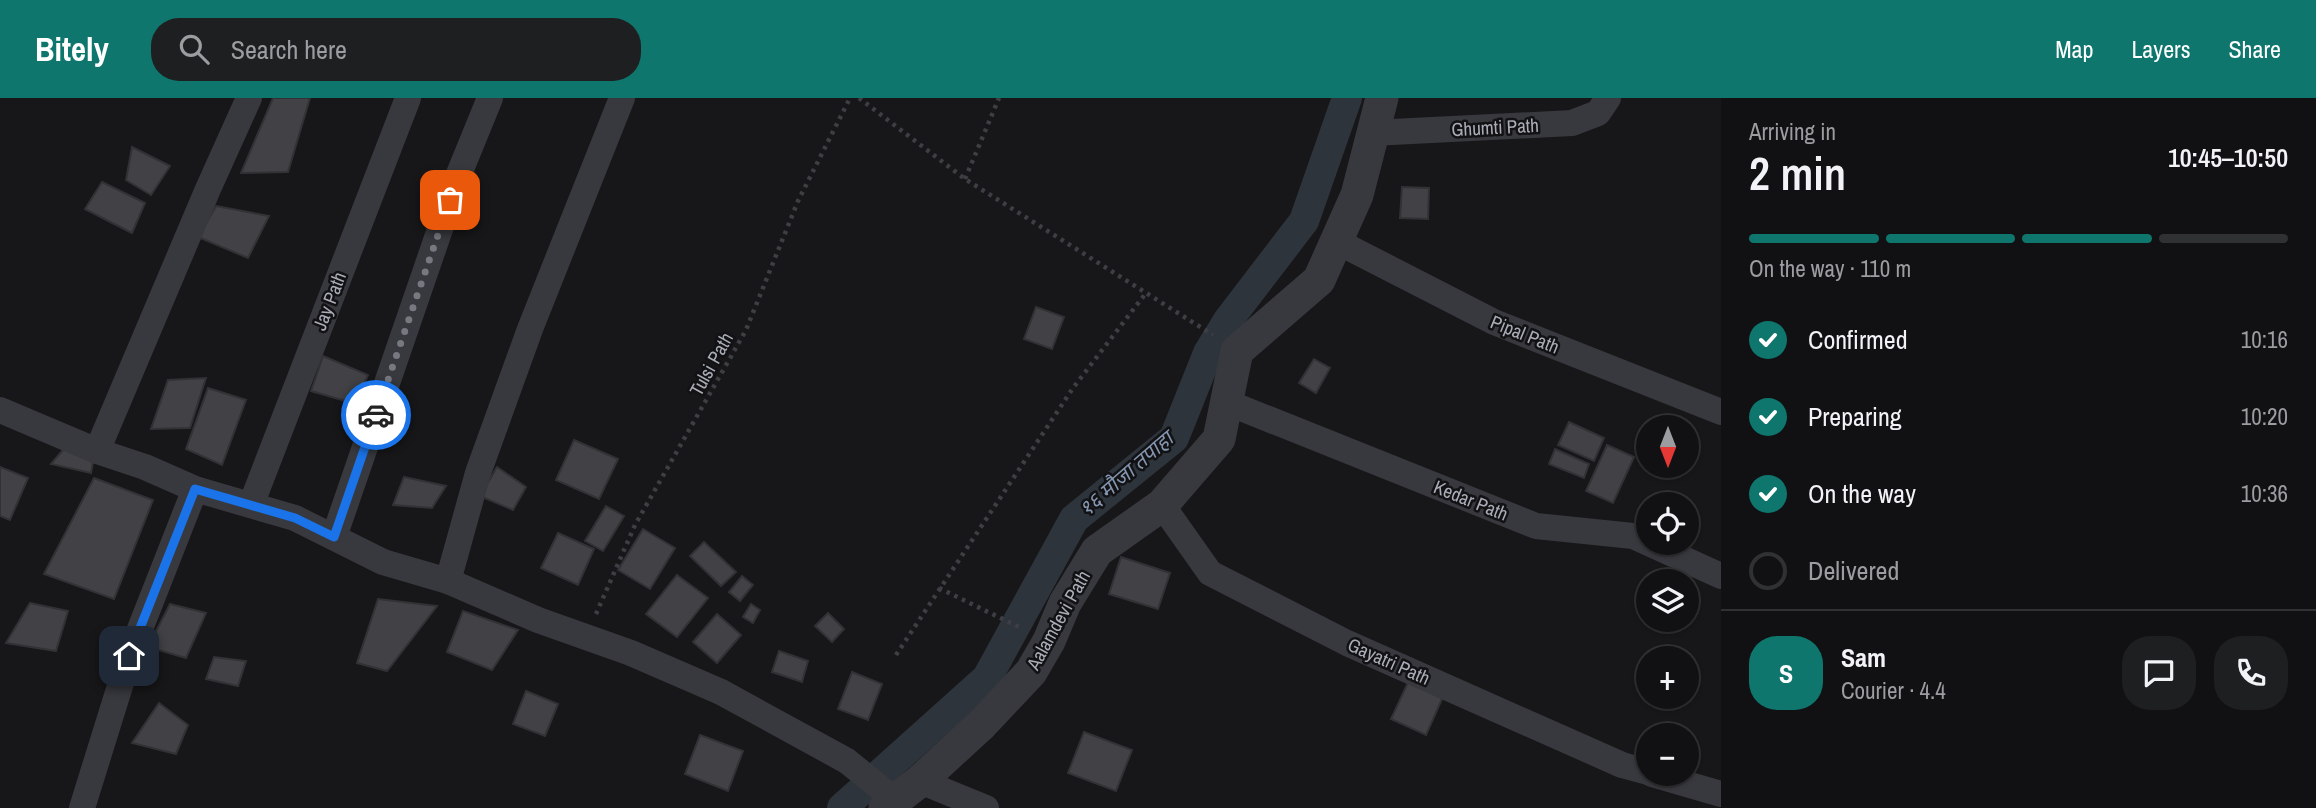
<!DOCTYPE html>
<html lang="en">
<head>
<meta charset="utf-8">
<style>
  body { margin:0; font-family:"Archivo Narrow","Noto Sans Devanagari",sans-serif; background:#1e1f21; color:#f1f3f6; height:100vh; display:flex; flex-direction:column; font-size:26px; white-space:nowrap }
  * { box-sizing:border-box; margin:0 }
  p { font-size:23px; color:#9c9da0 }
  .icon { flex:none; width:38px; height:38px; fill:none; stroke:currentColor; stroke-width:2; stroke-linecap:round; stroke-linejoin:round }
  .map { position:relative; flex:1; overflow:hidden }
  .panel { display:flex; flex-direction:column; background:#111113; width:595px }
  .panel>* { flex:none }
  .needle { width:46px; rotate:180deg }
  .buttons { position:absolute; left:1636px; top:317px; display:grid; gap:14px }
  .buttons a { display:grid; place-items:center; width:63px; height:63px; border-radius:50%; background:#111113; box-shadow:0 2px 5px #0004,0 0 0 2px #303133; font-size:35px }
  .pin { position:absolute; display:grid; place-items:center; width:60px; height:60px; color:#fff; margin:-30px; border-radius:14px; box-shadow:0 4px 10px #0006 }
  .courier { position:absolute; display:grid; place-items:center; width:70px; height:70px; margin:-35px; border:5px solid #1a73e8; border-radius:50%; background:#fff; color:#222; box-shadow:0 2px 9px #0007 }
  .overview em { font-style:normal; font-weight:600 }
  .overview div { display:flex; flex-direction:column-reverse }
  .overview { display:flex; align-items:center; justify-content:space-between; height:119px; padding:0 28px }
  h1 { font-size:46px; font-weight:600; line-height:52px }
  .bar { display:grid; grid-template-columns:repeat(4,1fr); gap:10px 7px; align-content:center; height:84px; padding:0 28px }
  .bar i { height:9px; border-radius:5px; background:#303133 }
  .bar .selected { background:#0f766e }
  .bar p { grid-column:span 4 }
  .line { display:flex; align-items:center; gap:18px; padding:0 28px; border-top:2px solid #303133 }
  .line div { flex:1 }
  .round { display:grid; place-items:center; flex:none; width:74px; height:74px; border-radius:28px; background:#1e1f21 }
  ol { padding:0 28px; list-style:none }
  li { display:flex; align-items:center; gap:21px; height:77px }
  li p { margin-inline-start:auto }
  li .icon { padding:7px; border-radius:50%; background:#0f766e; color:#fff; stroke-width:4 }
  li:last-child { color:#9c9da0 }
  li i { width:38px; height:38px; border:4px solid #303133; border-radius:50% }
  header { display:flex; align-items:center; gap:42px; box-sizing:border-box; height:98px; padding:0 35px; background:#0f766e; color:#fff }
  header strong { font-size:33px }
  nav { display:flex; gap:38px; margin-inline-start:auto; font-size:24px }
  .search { width:490px; height:63px; background:#1e1f21; display:flex; align-items:center; gap:18px; box-sizing:border-box; padding:0 24px; border-radius:28px; color:#9c9da0; font-size:26px }
  main { display:flex; flex:1; min-height:0 }
  .map>svg:first-child { display:block }
  .lines { fill:none; stroke-linecap:round; stroke-linejoin:round }
  .canal { stroke:#2e343c; stroke-width:30 }
  .building { fill:#424246; stroke:#323135; stroke-width:2 }
  .path { stroke:#3e3f45; stroke-width:4.5; stroke-dasharray:3.5 5; stroke-linecap:butt }
  .minor { stroke:#38393e; stroke-width:26 }
  .tertiary { stroke:#38393e; stroke-width:33 }
  .done { stroke:#777880; stroke-width:7; stroke-dasharray:0 12.6 }
  .route { stroke:#1a73e8; stroke-width:9 }
  .labels { text-anchor:middle; stroke-width:5; stroke-linejoin:round; paint-order:stroke }
  .street-label { font-size:19px; fill:#aaadb8; stroke:#121214 }
  .water-label { font-size:21px; font-style:italic; fill:#8496b0; stroke:#121214 }
</style>
</head>
<body>
<header>
<strong>Bitely</strong>
<div class="search"><svg class="icon" aria-label="search" viewBox="0 0 24 24"><circle cx="10" cy="10" r="6"/><path d="M15 15l6 6"/></svg>Search here</div>
<nav><a>Map</a><a>Layers</a><a>Share</a></nav>
</header>
<main>
<div class="map">
<svg width="1721" height="710" viewBox="0 0 1721 710">
  <rect width="100%" height="100%" fill="#171719"/>
  <g class="lines">
    <!-- canal -->
    <polyline class="canal" points="842,710 987,580 1074,421 1174,340 1208,255 1229,221 1304,123 1347,0"/>
  </g>
  <!-- building -->
  <g class="building">
    <polygon points="273,0 310,0 288,74 241,75"/>
    <polygon points="132,49 170,68 151,97 126,82"/>
    <polygon points="102,84 145,105 132,135 85,111"/>
    <polygon points="1402,89 1429,90 1428,121 1400,120"/>
    <polygon points="216,108 269,118 248,160 198,139"/>
    <polygon points="1036,209 1064,219 1052,251 1024,241"/>
    <polygon points="323,258 368,277 356,306 311,293"/>
    <polygon points="1314,261 1330,270 1316,295 1299,285"/>
    <polygon points="206,280 190,330 151,331 168,282"/>
    <polygon points="208,290 246,302 222,367 186,351"/>
    <polygon points="1569,324 1604,340 1594,363 1558,347"/>
    <polygon points="574,342 618,361 599,401 556,382"/>
    <polygon points="68,346 94,358 91,375 51,366"/>
    <polygon points="1607,347 1634,359 1613,405 1586,393"/>
    <polygon points="1555,351 1589,366 1584,380 1549,366"/>
    <polygon points="0,369 28,380 10,422 0,418"/>
    <polygon points="497,369 526,389 513,412 480,398"/>
    <polygon points="404,379 446,388 432,410 393,407"/>
    <polygon points="94,380 153,402 114,501 44,476"/>
    <polygon points="606,408 624,418 603,453 585,443"/>
    <polygon points="643,431 675,450 650,491 618,472"/>
    <polygon points="558,435 594,451 578,487 541,470"/>
    <polygon points="704,444 736,474 721,488 690,458"/>
    <polygon points="1121,459 1170,475 1158,511 1109,496"/>
    <polygon points="677,477 708,500 677,539 646,516"/>
    <polygon points="742,478 753,487 740,503 729,494"/>
    <polygon points="378,501 437,508 387,573 357,565"/>
    <polygon points="30,505 68,513 56,553 6,545"/>
    <polygon points="170,506 206,515 186,560 148,549"/>
    <polygon points="751,506 760,512 753,525 743,519"/>
    <polygon points="463,513 518,532 492,572 447,554"/>
    <polygon points="828,515 844,531 832,544 815,528"/>
    <polygon points="717,516 741,537 717,565 693,544"/>
    <polygon points="779,553 808,563 802,584 772,574"/>
    <polygon points="214,559 246,563 238,588 206,581"/>
    <polygon points="852,574 882,586 868,622 838,611"/>
    <polygon points="1412,576 1446,592 1426,637 1391,621"/>
    <polygon points="526,593 558,606 545,638 513,626"/>
    <polygon points="159,605 188,627 176,656 132,645"/>
    <polygon points="1084,634 1132,652 1116,693 1068,675"/>
    <polygon points="700,637 743,653 728,693 685,676"/>
  </g>
  <g class="lines">
    <!-- path -->
    <g class="path">
      <polyline points="859,0 965,81 1213,237"/>
      <polyline points="965,81 999,0"/>
      <polyline points="939,490 1023,531"/>
      <polyline points="596,516 635,427 746,232 798,103 850,0"/>
      <polyline points="896,557 1073,290 1146,195"/>
    </g>
    <!-- minor -->
    <g class="minor">
      <polyline points="249,0 208,91 97,353 145,369 195,391 295,420 383,464 448,483 538,522 631,555 721,594 847,663 895,702"/>
      <polyline points="1372,35 1572,25 1598,15 1608,0"/>
      <polyline points="1336,143 1494,224 1721,314"/>
      <polyline points="1226,304 1536,428 1633,438 1721,478"/>
      <polyline points="0,312 97,353"/>
      <polyline points="251,407 408,0"/>
      <polyline points="1162,407 1210,475 1347,545 1622,667 1648,674"/>
      <polyline points="334,439 459,76 490,0"/>
      <polyline points="448,483 478,375 530,231 622,0"/>
      <polyline points="1652,676 1721,696"/>
      <polyline points="920,683 986,710"/>
      <polyline points="82,710 129,559 195,391"/>
    </g>
    <!-- tertiary -->
    <polyline class="tertiary" points="885,710 920,683 982,626 1031,574 1049,543 1065,505 1097,453 1162,407 1219,341 1237,253 1319,182 1357,97 1382,0"/>
  </g>
  <g class="lines">
    <!-- done -->
    <polyline class="done" points="376,317 450,102"/>
    <!-- route -->
    <polyline class="route" points="129,558 195,391 295,420 334,439 376,317"/>
  </g>
  <g class="labels">
    <!-- street labels -->
    <g class="street-label">
      <text transform="translate(1495 29) rotate(-3)" y="7">Ghumti Path</text>
      <text transform="translate(329 203) rotate(-69)" y="7">Jay Path</text>
      <text transform="translate(1525 236) rotate(22)" y="7">Pipal Path</text>
      <text transform="translate(711 266) rotate(-61)" y="7">Tulsi Path</text>
      <text transform="translate(1471 402) rotate(22)" y="7">Kedar Path</text>
      <text transform="translate(1058 522) rotate(-61)" y="7">Aalamdevi Path</text>
      <text transform="translate(1389 563) rotate(24)" y="7">Gayatri Path</text>
    </g>
    <!-- water labels -->
    <g class="water-label">
      <text transform="translate(1126 376) rotate(-41)" y="7">१६ मौजा तपाहा</text>
    </g>
  </g>
</svg>
<div class="buttons">
<a><svg class="needle" viewBox="-14 -14 28 28"><path d="M0-13l5 13h-10z" fill="#e53935"/><path d="M0 13l5-13h-10z" fill="#9c9da0"/></svg></a>
<a><svg class="icon" aria-label="locate" viewBox="0 0 24 24"><circle cx="12" cy="12" r="6"/><path d="M12 2v4M12 18v4M2 12h4M18 12h4"/></svg></a>
<a><svg class="icon" aria-label="layers" viewBox="0 0 24 24"><path d="M12 4l9 5-9 5-9-5zM3 14l9 5 9-5"/></svg></a>
<a>+</a>
<a>−</a>
</div>
<div class="pin" style="left:450px;top:102px;background:#ea580c"><svg class="icon" aria-label="bag" viewBox="0 0 24 24"><path d="M5 8h14l-1 12H6zM9 8a3 3 0 0 1 6 0"/></svg></div>
<div class="pin" style="left:129px;top:558px;background:#1f2937"><svg class="icon" aria-label="home" viewBox="0 0 24 24"><path d="M3 11l9-7 9 7M6 9v11h12V9"/></svg></div>
<div class="courier" style="left:376px;top:317px"><svg class="icon" aria-label="car" viewBox="0 0 24 24"><path d="M5 17H2v-5l4-1 3-4h7l3 4 3 1v5h-3M9 17h6M6 11h13"/><circle cx="7" cy="17" r="2"/><circle cx="17" cy="17" r="2"/></svg></div>
</div>
<section class="panel">
<div class="overview"><div><h1>2 min</h1><p>Arriving in</p></div><em>10:45–10:50</em></div>
<div class="bar"><i class="selected"></i><i class="selected"></i><i class="selected"></i><i></i><p>On the way · 110 m</p></div>
<ol>
<li><svg class="icon" aria-label="check" viewBox="0 0 24 24"><path d="M5 12l5 5 9-10"/></svg>Confirmed<p>10:16</p></li>
<li><svg class="icon" aria-label="check" viewBox="0 0 24 24"><path d="M5 12l5 5 9-10"/></svg>Preparing<p>10:20</p></li>
<li><svg class="icon" aria-label="check" viewBox="0 0 24 24"><path d="M5 12l5 5 9-10"/></svg>On the way<p>10:36</p></li>
<li><i></i>Delivered</li>
</ol>
<div class="line" style="height:126px"><b class="round" style="background:#0f766e;color:#fff">S</b><div><b>Sam</b><p>Courier · 4.4</p></div><a class="round"><svg class="icon" aria-label="chat" viewBox="0 0 24 24"><path d="M4 5h16v11H9l-5 4z"/></svg></a><a class="round"><svg class="icon" aria-label="phone" viewBox="0 0 24 24"><path d="M5 4h4l2 5-3 2q2 4 5 5l2-3 5 2v4C11 20 4 13 5 4z"/></svg></a></div>
</section>
</main>
</body>
</html>
